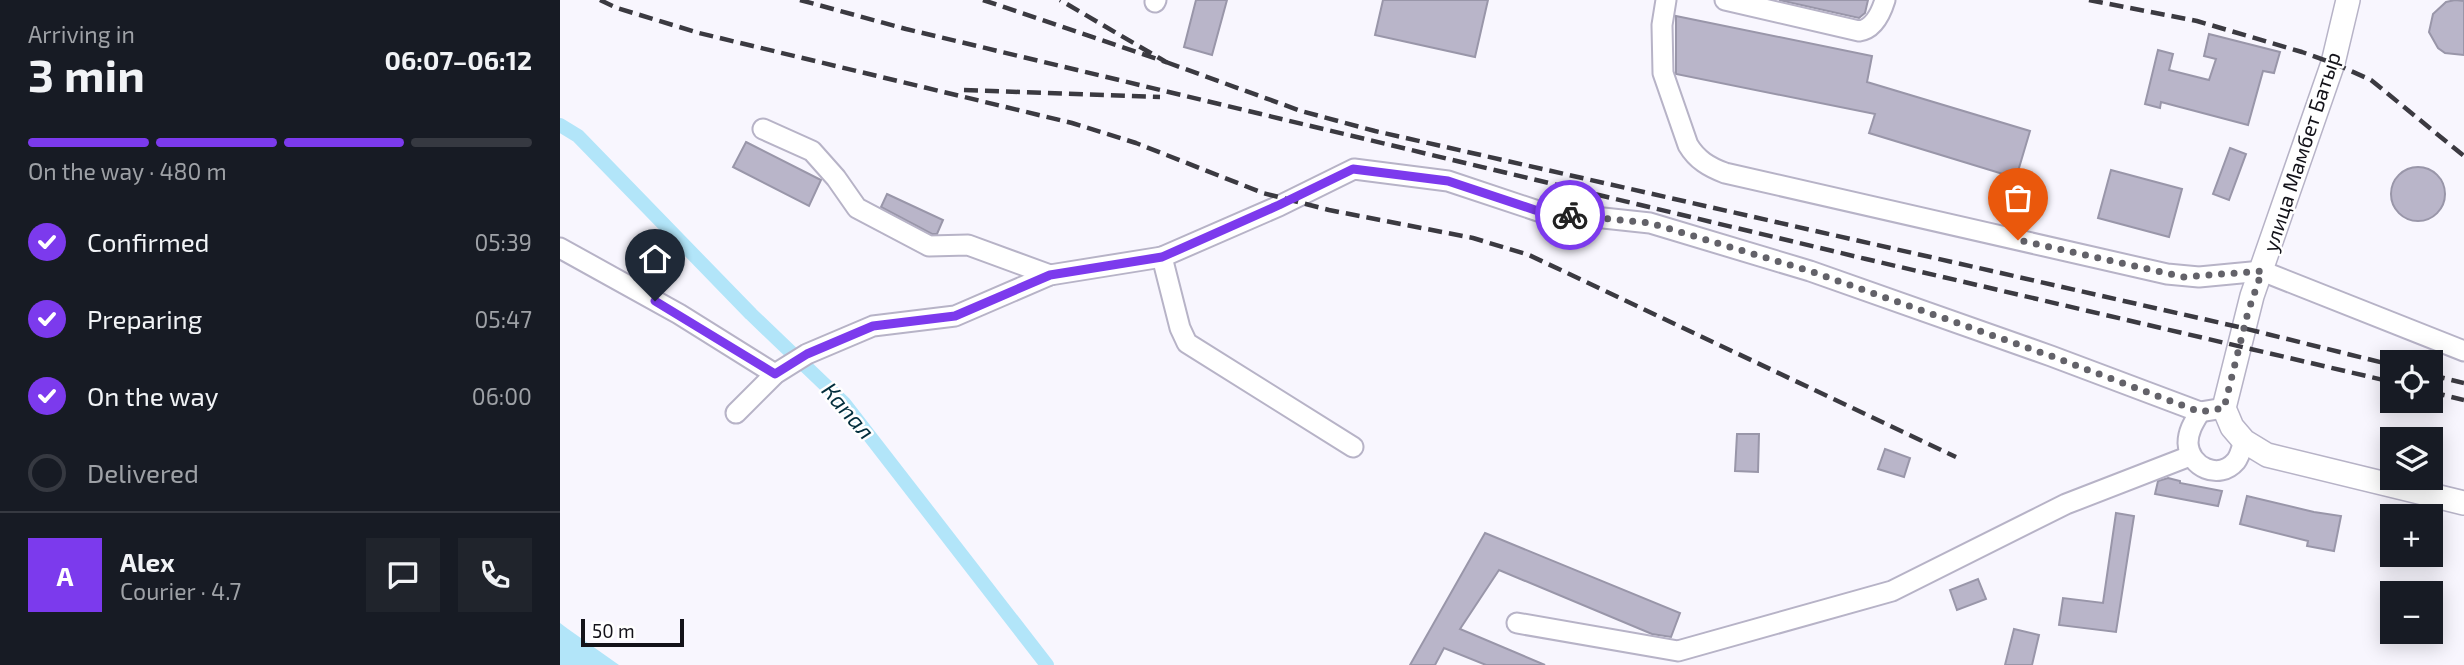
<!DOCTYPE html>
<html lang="en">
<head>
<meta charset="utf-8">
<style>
  body { margin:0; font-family:"Exo 2",sans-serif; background:#20242c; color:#f1f3f6; height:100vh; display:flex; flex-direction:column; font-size:26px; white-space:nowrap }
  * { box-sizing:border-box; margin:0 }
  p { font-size:23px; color:#9ea1a6 }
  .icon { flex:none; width:38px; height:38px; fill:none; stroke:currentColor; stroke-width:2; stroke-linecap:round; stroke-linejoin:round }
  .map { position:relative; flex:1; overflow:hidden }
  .sheet { display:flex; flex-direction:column; background:#171b24; width:560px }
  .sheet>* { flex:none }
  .fabs { position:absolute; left:1820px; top:350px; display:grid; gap:14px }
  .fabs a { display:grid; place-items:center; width:63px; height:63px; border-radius:0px; background:#171b24; box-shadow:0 4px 18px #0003; font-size:35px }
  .scale { position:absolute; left:21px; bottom:18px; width:103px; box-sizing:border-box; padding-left:7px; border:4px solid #131219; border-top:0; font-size:19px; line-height:24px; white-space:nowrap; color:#131219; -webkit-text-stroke:5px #fff; paint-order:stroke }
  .pin { position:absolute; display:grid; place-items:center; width:60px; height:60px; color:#fff; margin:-72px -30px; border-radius:50% 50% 50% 0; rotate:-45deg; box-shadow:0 0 7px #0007 }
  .pin .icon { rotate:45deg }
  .courier { position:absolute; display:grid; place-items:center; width:70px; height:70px; margin:-35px; border:5px solid #7c3aed; border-radius:50%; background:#fff; color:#222; box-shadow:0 2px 9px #0007 }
  .summary em { font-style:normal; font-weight:700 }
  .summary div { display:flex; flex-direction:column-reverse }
  .summary { display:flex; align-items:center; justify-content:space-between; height:119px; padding:0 28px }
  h1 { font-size:46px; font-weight:700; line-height:52px }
  .bar { display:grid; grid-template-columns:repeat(4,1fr); gap:10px 7px; align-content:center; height:84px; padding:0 28px }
  .bar i { height:9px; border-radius:5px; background:#363941 }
  .bar .active { background:#7c3aed }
  .bar p { grid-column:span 4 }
  .line { display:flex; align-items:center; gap:18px; padding:0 28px; border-top:2px solid #363941 }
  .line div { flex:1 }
  .round { display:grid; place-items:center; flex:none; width:74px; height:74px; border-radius:0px; background:#20242c }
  ol { padding:0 28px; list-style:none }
  li { display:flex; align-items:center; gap:21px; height:77px }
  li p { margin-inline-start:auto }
  li .icon { padding:7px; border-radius:50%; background:#7c3aed; color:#fff; stroke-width:4 }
  li:last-child { color:#9ea1a6 }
  li i { width:38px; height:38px; border:4px solid #363941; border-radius:50% }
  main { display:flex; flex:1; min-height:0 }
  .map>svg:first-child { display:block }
  .water { fill:#b2e5f9 }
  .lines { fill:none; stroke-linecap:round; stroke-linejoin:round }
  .canal { stroke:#b2e5f9; stroke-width:14 }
  .building { fill:#b9b5c9; stroke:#9996a9; stroke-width:2 }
  .minor-casing { stroke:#b7b3c7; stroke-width:23 }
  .major-casing { stroke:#b7b3c7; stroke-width:26 }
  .minor { stroke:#fff; stroke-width:19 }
  .major { stroke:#fff; stroke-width:23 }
  .rail { stroke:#3b3a41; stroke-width:4.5; stroke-dasharray:14 7; stroke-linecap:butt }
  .done { stroke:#636269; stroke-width:7; stroke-dasharray:0 12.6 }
  .route { stroke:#7c3aed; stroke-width:9 }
  .labels { text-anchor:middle; stroke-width:5; stroke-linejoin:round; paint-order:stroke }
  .street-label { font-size:21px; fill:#131219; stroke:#fff }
  .water-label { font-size:23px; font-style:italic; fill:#022e3c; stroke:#fff }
</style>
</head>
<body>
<main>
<section class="sheet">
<div class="summary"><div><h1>3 min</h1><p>Arriving in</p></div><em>06:07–06:12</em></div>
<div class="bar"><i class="active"></i><i class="active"></i><i class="active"></i><i></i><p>On the way · 480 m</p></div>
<ol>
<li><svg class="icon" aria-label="check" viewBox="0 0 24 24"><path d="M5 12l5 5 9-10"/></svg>Confirmed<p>05:39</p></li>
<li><svg class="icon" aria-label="check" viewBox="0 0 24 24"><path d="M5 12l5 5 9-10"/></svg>Preparing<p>05:47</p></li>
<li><svg class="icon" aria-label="check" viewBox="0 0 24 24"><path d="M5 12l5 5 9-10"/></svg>On the way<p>06:00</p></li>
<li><i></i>Delivered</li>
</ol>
<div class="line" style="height:126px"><b class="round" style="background:#7c3aed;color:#fff">A</b><div><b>Alex</b><p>Courier · 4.7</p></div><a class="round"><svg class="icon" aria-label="chat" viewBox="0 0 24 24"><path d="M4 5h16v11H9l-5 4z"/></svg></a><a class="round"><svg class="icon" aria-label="phone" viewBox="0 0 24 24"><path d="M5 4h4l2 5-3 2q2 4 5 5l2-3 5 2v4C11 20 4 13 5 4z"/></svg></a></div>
</section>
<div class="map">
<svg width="1904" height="665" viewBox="0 0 1904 665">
  <rect width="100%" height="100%" fill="#f8f6fe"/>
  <!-- water -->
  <polygon class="water" points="0,623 8,629 59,665 0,665"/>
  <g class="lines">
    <!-- canal -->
    <polyline class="canal" points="0,125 18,136 191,314 284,403 487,665"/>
  </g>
  <!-- building -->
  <g class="building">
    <polygon points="636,0 667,0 652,55 624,47"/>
    <polygon points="823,0 928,0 915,57 815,35"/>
    <polygon points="1219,0 1308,0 1305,13 1299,18"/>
    <polygon points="1895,0 1904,1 1904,55 1885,53 1878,48 1869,32 1873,14 1886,2"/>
    <polygon points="1116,16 1312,56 1307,82 1470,131 1456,178 1309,133 1315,114 1116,74"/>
    <polygon points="1649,34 1720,52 1714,73 1703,71 1688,125 1601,102 1600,108 1585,104 1598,50 1613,54 1609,70 1649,80 1656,59 1644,56"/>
    <polygon points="186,142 261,180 249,206 173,167"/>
    <polygon points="1670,148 1686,154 1669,200 1653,194"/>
    <circle cx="1858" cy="194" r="27"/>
    <polygon points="1551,170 1622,189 1609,237 1538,218"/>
    <polygon points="327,194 383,220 377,234 372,234 321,207"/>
    <polygon points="1177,434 1199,434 1198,472 1175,471"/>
    <polygon points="1325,449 1350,458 1344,477 1318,469"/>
    <polygon points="1608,478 1620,481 1620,483 1662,491 1658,506 1595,494 1598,481"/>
    <polygon points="1687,496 1754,512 1781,516 1774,551 1747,546 1748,541 1680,524"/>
    <polygon points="1556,513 1574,516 1556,632 1499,625 1503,598 1543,603"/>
    <polygon points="925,533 1120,613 1111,637 1092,634 939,570 900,629 985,665 926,665 884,648 875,665 850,665"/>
    <polygon points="1418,579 1426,599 1397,610 1390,590"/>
    <polygon points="1454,629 1479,635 1472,665 1445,665"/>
  </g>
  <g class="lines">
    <!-- minor casing -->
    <g class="minor-casing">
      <g id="minor">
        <path d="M1106 0 1102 25 1103 73 1128 145C1137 160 1149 167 1165 173L1607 274 1639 277 1702 271 1904 351"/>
        <path d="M1165 0 1299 31C1314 29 1321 13 1325 0"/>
        <polyline points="595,2 596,0"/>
        <polyline points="203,129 252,151 276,178 297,208 369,246 408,245 490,275"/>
        <polyline points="0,248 119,314 215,374"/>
        <polyline points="602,257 620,328 627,343 793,447"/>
        <path d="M1640 412C1634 422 1628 431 1628 443 1629 467 1659 481 1676 461 1680 456 1682 447 1684 441"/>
        <polyline points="176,413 215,374 247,354 313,326 395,316 490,275 602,257 719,206 794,169 888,181 978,211 1090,223 1250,271 1491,356 1640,412 1664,408"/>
        <polyline points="957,623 1118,651 1332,591 1506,504 1630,456"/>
      </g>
    </g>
    <!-- major casing -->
    <g class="major-casing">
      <polyline id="major" points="1788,0 1773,63 1692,296 1664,408 1672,427 1684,441 1707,455 1904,503"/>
    </g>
    <!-- minor -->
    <use href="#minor" class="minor"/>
    <!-- major -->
    <use href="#major" class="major"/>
    <!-- rail -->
    <g class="rail">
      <polyline points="40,0 57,8 139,33 512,123 576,143 703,193 769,210 913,238 969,255 1396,457"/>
      <polyline points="240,0 346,29 1306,259 1832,382"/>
      <polyline points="423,0 606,62 500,0"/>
      <polyline points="1529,0 1637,21 1742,52 1773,63 1811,80 1904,156"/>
      <polyline points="606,62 741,111 815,131 1683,328 1832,365"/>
      <polyline points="404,90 600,97"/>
      <polyline points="1871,375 1904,383"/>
      <polyline points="1871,392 1904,400"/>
    </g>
  </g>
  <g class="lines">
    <!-- done -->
    <polyline class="done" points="1010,215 1090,223 1250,271 1491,356 1640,412 1664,408 1688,312 1702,271 1624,277 1458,240"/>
    <!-- route -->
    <polyline class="route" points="95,301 215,374 247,354 313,326 395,316 490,275 602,257 719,205 793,169 888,181 978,211 1010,215"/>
  </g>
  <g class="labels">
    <!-- street labels -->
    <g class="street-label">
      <text transform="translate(1742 152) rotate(-72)" y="7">улица Мамбет Батыр</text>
    </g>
    <!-- water labels -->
    <g class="water-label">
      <text transform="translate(288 411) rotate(49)" y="8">Капал</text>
    </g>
  </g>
</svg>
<div class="fabs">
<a><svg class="icon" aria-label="locate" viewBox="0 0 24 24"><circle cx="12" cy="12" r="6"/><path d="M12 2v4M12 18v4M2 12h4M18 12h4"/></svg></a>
<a><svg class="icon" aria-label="layers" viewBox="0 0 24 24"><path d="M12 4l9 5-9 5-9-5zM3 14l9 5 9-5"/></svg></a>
<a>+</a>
<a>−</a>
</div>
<div class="scale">50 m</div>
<div class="pin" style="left:1458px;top:240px;background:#ea580c"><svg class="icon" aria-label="bag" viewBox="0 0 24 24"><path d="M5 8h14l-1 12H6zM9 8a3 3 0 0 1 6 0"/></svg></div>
<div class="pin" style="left:95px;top:301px;background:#1f2937"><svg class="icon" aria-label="home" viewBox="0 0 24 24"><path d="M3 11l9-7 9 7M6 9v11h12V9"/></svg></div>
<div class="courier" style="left:1010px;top:215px"><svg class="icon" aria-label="bike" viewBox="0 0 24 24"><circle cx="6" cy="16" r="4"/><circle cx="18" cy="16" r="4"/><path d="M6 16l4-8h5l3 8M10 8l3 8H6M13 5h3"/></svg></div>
</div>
</main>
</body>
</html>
